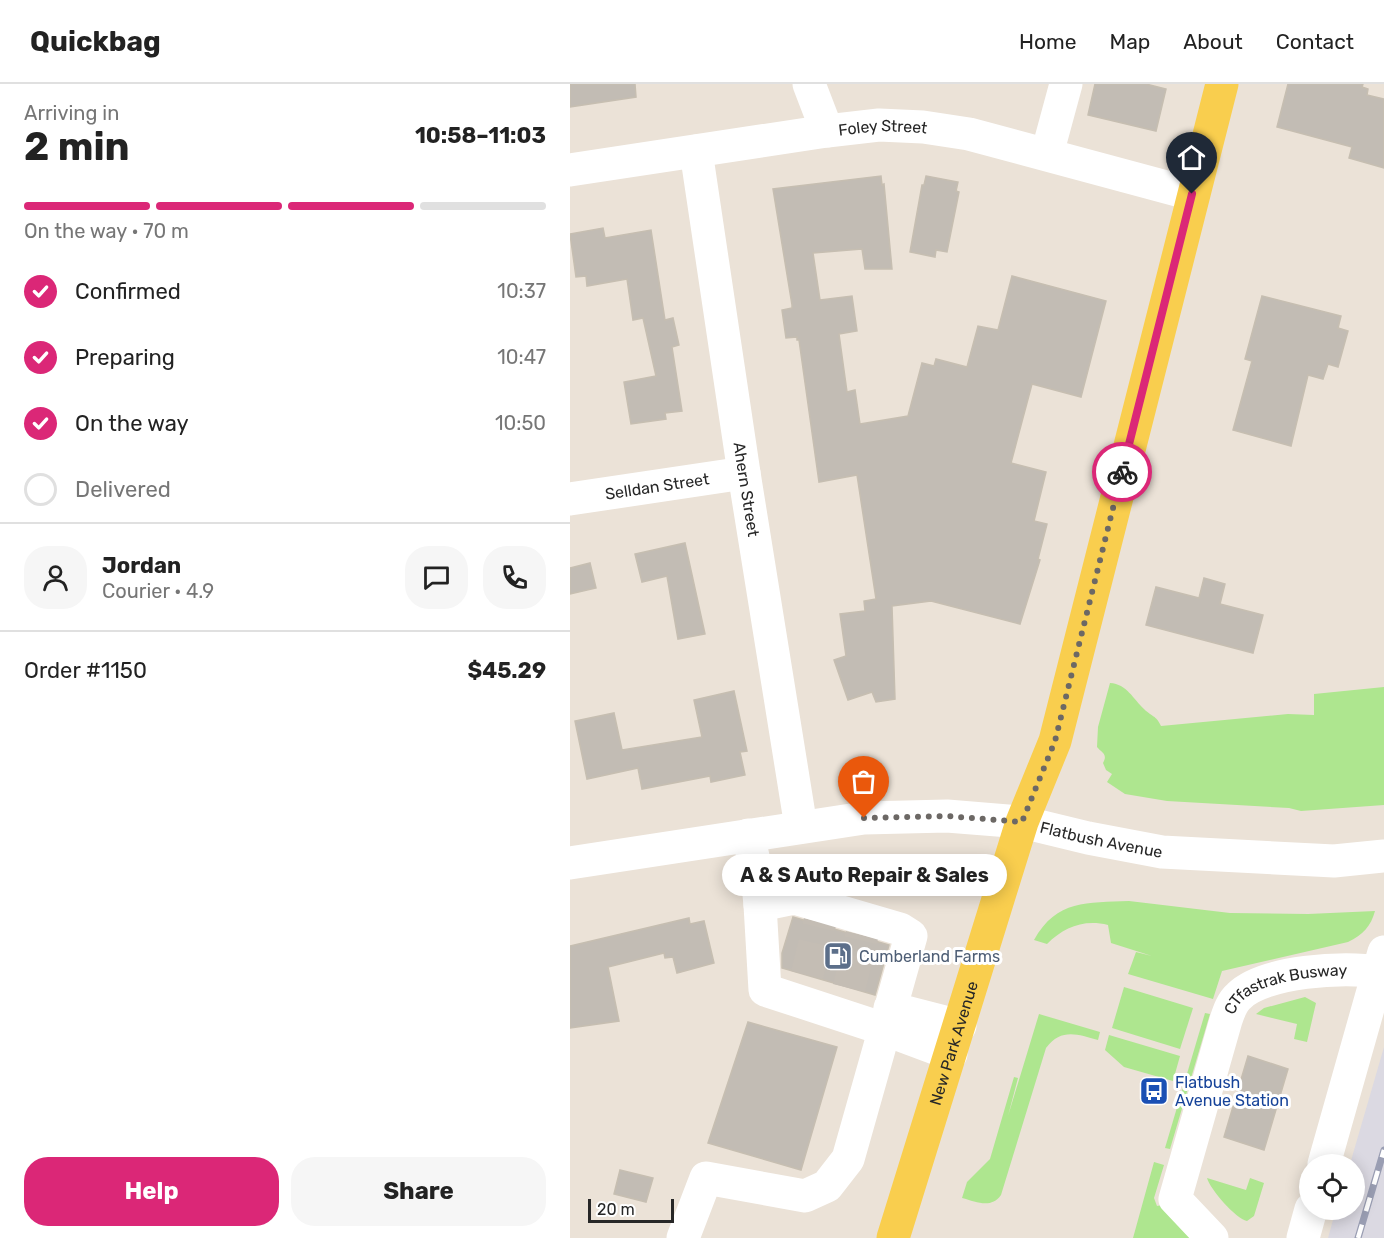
<!DOCTYPE html>
<html lang="en">
<head>
<meta charset="utf-8">
<style>
  body { margin:0; font-family:Rubik,sans-serif; background:#f6f6f6; color:#222; height:100vh; display:flex; flex-direction:column; font-size:22px; white-space:nowrap }
  * { box-sizing:border-box; margin:0 }
  p { font-size:20px; color:#767676 }
  .icon { flex:none; width:33px; height:33px; fill:none; stroke:currentColor; stroke-width:2; stroke-linecap:round; stroke-linejoin:round }
  .map { position:relative; flex:1; overflow:hidden }
  .drawer { display:flex; flex-direction:column; background:#fff; width:570px }
  .drawer>* { flex:none }
  .fabs { position:absolute; left:729px; top:1070px; display:grid; gap:12px }
  .fabs a { display:grid; place-items:center; width:66px; height:66px; border-radius:50%; background:#fff; box-shadow:0 3px 15px #0003; font-size:30px }
  .scale { position:absolute; left:18px; bottom:15px; width:86px; box-sizing:border-box; padding-left:6px; border:3px solid #272727; border-top:0; font-size:16px; line-height:21px; white-space:nowrap; color:#272727; -webkit-text-stroke:4px #fff; paint-order:stroke }
  .pin { position:absolute; display:grid; place-items:center; width:51px; height:51px; color:#fff; margin:-62px -26px; border-radius:50% 50% 50% 0; rotate:-45deg; box-shadow:0 0 6px #0007 }
  .pin .icon { rotate:45deg }
  .courier { position:absolute; display:grid; place-items:center; width:60px; height:60px; margin:-30px; border:4px solid #db2777; border-radius:50%; background:#fff; color:#222; box-shadow:0 2px 8px #0007 }
  .bubble { position:absolute; height:42px; border-radius:21px; background:#fff; box-shadow:0 3px 15px #0003; font-size:20px; font-weight:700; line-height:42px; text-align:center }
  .head em { font-style:normal; font-weight:700 }
  .head div { display:flex; flex-direction:column-reverse }
  .head { display:flex; align-items:center; justify-content:space-between; height:102px; padding:0 24px }
  h1 { font-size:39px; font-weight:700; line-height:45px }
  .bar { display:grid; grid-template-columns:repeat(4,1fr); gap:9px 6px; align-content:center; height:72px; padding:0 24px }
  .bar i { height:8px; border-radius:4px; background:#e0e0e0 }
  .bar .current { background:#db2777 }
  .bar p { grid-column:span 4 }
  .line { display:flex; align-items:center; gap:15px; padding:0 24px; border-top:2px solid #e0e0e0 }
  .line div { flex:1 }
  .round { display:grid; place-items:center; flex:none; width:63px; height:63px; border-radius:24px; background:#f6f6f6 }
  ol { padding:0 24px; list-style:none }
  li { display:flex; align-items:center; gap:18px; height:66px }
  li p { margin-inline-start:auto }
  li .icon { padding:6px; border-radius:50%; background:#db2777; color:#fff; stroke-width:4 }
  li:last-child { color:#767676 }
  li i { width:33px; height:33px; border:3px solid #e0e0e0; border-radius:50% }
  .primary-button { display:flex; gap:12px; margin-top:auto; padding:12px 24px }
  .primary-button a { flex:1; height:69px; border-radius:24px; background:#db2777; color:#fff; font-size:24px; font-weight:700; line-height:69px; text-align:center }
  .primary-button a+a { background:#f6f6f6; color:#222 }
  header { display:flex; align-items:center; gap:36px; box-sizing:border-box; height:84px; padding:0 30px; background:#fff; border-bottom:2px solid #e0e0e0 }
  header strong { font-size:28px }
  nav { display:flex; gap:33px; margin-inline-start:auto; font-size:21px }
  main { display:flex; flex:1; min-height:0 }
  .map>svg:first-child { display:block }
  .industrial { fill:#dbd9e2 }
  .green { fill:#aee68f }
  .building { fill:#c2bcb4; stroke:#c6beb1; stroke-width:1.5 }
  .lines { fill:none; stroke-linecap:round; stroke-linejoin:round }
  .minor-tunnel { stroke:#c4bdb4; stroke-width:33; stroke-dasharray:33 16; stroke-linecap:butt }
  .minor { stroke:#fff; stroke-width:33 }
  .major { stroke:#f9ce4e; stroke-width:33 }
  .rail-casing { stroke:#9a9eb3; stroke-width:7 }
  .rail { stroke:#fff; stroke-width:4.5; stroke-dasharray:14; stroke-linecap:butt }
  .done { stroke:#6c6865; stroke-width:6; stroke-dasharray:0 10.8 }
  .route { stroke:#db2777; stroke-width:8 }
  .labels { text-anchor:middle; stroke-width:6; stroke-linejoin:round; paint-order:stroke }
  .street-label { font-size:16px; fill:#272727; stroke:#fff }
  .service-label { font-size:16px; fill:#4e5e75; stroke:#fff; text-anchor:start }
  .transit-label { font-size:16px; fill:#164399; stroke:#fff; text-anchor:start }
</style>
</head>
<body>
<header>
<strong>Quickbag</strong>
<nav><a>Home</a><a>Map</a><a>About</a><a>Contact</a></nav>
</header>
<main>
<section class="drawer">
<div class="head"><div><h1>2 min</h1><p>Arriving in</p></div><em>10:58–11:03</em></div>
<div class="bar"><i class="current"></i><i class="current"></i><i class="current"></i><i></i><p>On the way · 70 m</p></div>
<ol>
<li><svg class="icon" aria-label="check" viewBox="0 0 24 24"><path d="M5 12l5 5 9-10"/></svg>Confirmed<p>10:37</p></li>
<li><svg class="icon" aria-label="check" viewBox="0 0 24 24"><path d="M5 12l5 5 9-10"/></svg>Preparing<p>10:47</p></li>
<li><svg class="icon" aria-label="check" viewBox="0 0 24 24"><path d="M5 12l5 5 9-10"/></svg>On the way<p>10:50</p></li>
<li><i></i>Delivered</li>
</ol>
<div class="line" style="height:108px"><a class="round"><svg class="icon" aria-label="person" viewBox="0 0 24 24"><circle cx="12" cy="8" r="4"/><path d="M4 21q1-7 8-7t8 7"/></svg></a><div><b>Jordan</b><p>Courier · 4.9</p></div><a class="round"><svg class="icon" aria-label="chat" viewBox="0 0 24 24"><path d="M4 5h16v11H9l-5 4z"/></svg></a><a class="round"><svg class="icon" aria-label="phone" viewBox="0 0 24 24"><path d="M5 4h4l2 5-3 2q2 4 5 5l2-3 5 2v4C11 20 4 13 5 4z"/></svg></a></div>
<div class="line" style="height:78px"><div>Order #1150</div><b>$45.29</b></div>
<div class="primary-button"><a>Help</a><a>Share</a></div>
</section>
<div class="map">
<svg width="814" height="1154" viewBox="0 0 814 1154">
  <rect width="100%" height="100%" fill="#ebe2d7"/>
  <!-- industrial -->
  <polygon class="industrial" points="814,963 814,1154 758,1154 766,1125 784,1125 784,1080 780,1080"/>
  <!-- green -->
  <g class="green">
    <path d="M540 599C557 600 563 615 574 625 582 633 586 631 591 642L718 630 744 631V610L814 603V721L731 727 719 724 597 717 555 710 537 698 542 690 536 686 533 679C538 670 532 669 527 663L528 643Z"/>
    <path d="M559 817 660 829 738 830 805 827C801 842 793 851 778 858L652 887 643 915 558 890 566 868 582 872 541 859 538 841C514 835 494 843 477 860L464 856C487 815 517 819 559 817Z"/>
    <polygon points="554,903 623,924 610,965 542,944"/>
    <polygon points="735,913 746,919 737,958 724,955 727,940 686,930 694,924"/>
    <polygon points="635,929 640,930 600,1065 595,1064"/>
    <path d="M469 930 530 948 528 956C507 950 491 944 476 964L431 1111C421 1125 407 1118 392 1114L397 1098 420 1075 444 993 448 994 438 1032Z"/>
    <polygon points="539,951 610,972 603,997 554,983 535,966"/>
    <polygon points="584,1078 594,1081 584,1114 587,1122 592,1121 624,1154 563,1154"/>
    <path d="M637 1094 676 1106 680 1094 694 1099 684 1132 677 1137C666 1135 640 1105 637 1094Z"/>
  </g>
  <!-- building -->
  <g class="building">
    <polygon points="0,0 65,0 66,13 0,23"/>
    <polygon points="525,0 576,0 596,5 586,47 518,31"/>
    <polygon points="718,0 793,0 792,3 798,5 797,11 814,15 814,84 779,74 782,63 707,43"/>
    <polygon points="311,92 312,101 314,100 322,185 295,185 292,165 243,169 250,216 282,212 287,247 269,250 277,308 285,306 290,340 338,332 352,279 364,282 366,275 397,283 408,242 428,246 442,192 536,217 511,313 462,300 441,379 476,388 464,437 477,440 468,475 470,476 450,540 361,517 322,522 325,615 306,618 302,608 278,616 264,576 276,572 270,530 295,527 294,517 306,515 287,391 249,398 229,256 227,256 227,253 216,254 212,226 222,224 222,221 203,105"/>
    <polygon points="356,92 388,98 386,107 389,108 377,168 366,166 365,173 340,168 352,101 354,101"/>
    <polygon points="33,144 35,154 81,146 95,236 103,234 109,261 102,263 112,327 95,329 96,335 61,340 54,298 86,292 73,234 63,236 57,195 17,202 16,192 6,193 0,150"/>
    <polygon points="692,212 771,232 768,244 778,247 768,283 758,280 753,295 738,291 721,362 663,346 682,277 675,275"/>
    <polygon points="115,459 135,550 108,555 97,492 72,498 65,470"/>
    <polygon points="20,479 26,504 0,510 0,484"/>
    <polygon points="634,494 655,500 650,520 693,531 683,569 576,541 586,503 629,514"/>
    <polygon points="164,607 177,667 170,668 175,691 141,698 140,692 72,705 68,684 17,695 5,637 44,629 52,666 132,653 124,616"/>
    <polygon points="223,833 319,861 305,911 212,884 212,869"/>
    <polygon points="119,834 120,840 134,837 144,879 107,889 103,873 95,874 94,869 38,883 49,937 0,944 0,862"/>
    <polygon points="178,938 267,963 231,1086 138,1059"/>
    <polygon points="678,972 718,985 694,1066 654,1053"/>
    <polygon points="50,1086 83,1094 76,1118 44,1110"/>
  </g>
  <g class="lines">
    <!-- minor-tunnel -->
    <g class="minor-tunnel">
      <polyline points="237,891 250,838"/>
      <polyline points="279,904 292,851"/>
    </g>
    <!-- minor -->
    <g class="minor">
      <polyline points="239,0 257,47"/>
      <path id="s1" d="M126 67 174 389 231 743"/>
      <polyline points="477,70 496,0"/>
      <path id="s2" d="M0 86 257 47 309 41 353 43 399 50 622 110"/>
      <path id="s3" d="M0 415 174 389"/>
      <path id="s4" d="M0 779 294 734 377 732 452 738 518 754 592 768 764 777 814 772"/>
      <polyline points="190,821 195,906 314,945 381,970"/>
      <polyline points="320,924 390,942"/>
      <polyline points="754,1080 814,868"/>
      <polyline points="113,1154 136,1094 235,1112 257,1102 278,1075 341,852 330,845 224,814 190,821 187,790 178,751"/>
      <path id="s5" d="M642 1154 605 1115 656 936C659 927 662 918 669 912 694 887 775 882 808 888"/>
      <polyline points="733,1154 741,1125"/>
    </g>
    <!-- major -->
    <path class="major" id="s6" d="M323 1154 452 738 485 657 652 0"/>
    <!-- rail casing -->
    <g class="rail-casing">
      <polyline id="rail" points="788,1154 814,1066"/>
    </g>
    <!-- rail -->
    <use href="#rail" class="rail"/>
  </g>
  <g class="lines">
    <!-- done -->
    <polyline class="done" points="294,734 377,732 452,738 485,657 552,388"/>
    <!-- route -->
    <polyline class="route" points="552,388 622,110"/>
  </g>
  <!-- icons -->
  <defs>
    <g id="fuel-square" transform="scale(1.5)"><rect x="-9" y="-9" width="18" height="18" rx="4" fill="#5c6f8a" stroke="#fff"/><path d="M-5.5-6h7V0h2V4h1.3V-2.5L3-4.5l.8-.8L6-3V5H2.5V1h-1V6h-7ZM-4.2-4.7v3.2H.2V-4.7Z" fill="#fff"/></g>
    <g id="bus-square" transform="scale(1.5)"><rect x="-9" y="-9" width="18" height="18" rx="4" fill="#1a4fb4" stroke="#fff"/><path d="M-5-6H5V4H4V6H2V4H-2V6H-4V4H-5ZM-3.5-4V0h7V-4ZM-3.5 1.2v1.5H-2V1.2ZM2 1.2v1.5H3.5V1.2Z" fill="#fff"/></g>
  </defs>
  <g fill-rule="evenodd">
    <use href="#fuel-square" x="268" y="872"/>
    <use href="#bus-square" x="584" y="1007"/>
  </g>
  <g class="labels">
    <!-- street labels -->
    <g class="street-label">
      <text dy="6" stroke="none"><textPath href="#s2" startOffset="316">Foley Street</textPath></text>
      <text dy="6" stroke="none"><textPath href="#s3" startOffset="88">Selldan Street</textPath></text>
      <text dy="6" stroke="none"><textPath href="#s1" startOffset="342">Ahern Street</textPath></text>
      <text dy="6" stroke="none"><textPath href="#s4" startOffset="537">Flatbush Avenue</textPath></text>
      <text dy="6" stroke="none"><textPath href="#s5" startOffset="314">CTfastrak Busway</textPath></text>
      <text dy="6" stroke="none"><textPath href="#s6" startOffset="204">New Park Avenue</textPath></text>
    </g>
    <!-- service labels -->
    <g class="service-label">
      <text x="289" y="878">Cumberland Farms</text>
    </g>
    <!-- transit labels -->
    <g class="transit-label">
      <text x="605" y="1004">Flatbush<tspan x="605" dy="18">Avenue Station</tspan></text>
    </g>
  </g>
</svg>
<div class="fabs">
<a><svg class="icon" aria-label="locate" viewBox="0 0 24 24"><circle cx="12" cy="12" r="6"/><path d="M12 2v4M12 18v4M2 12h4M18 12h4"/></svg></a>
</div>
<div class="scale">20 m</div>
<div class="pin" style="left:294px;top:734px;background:#ea580c"><svg class="icon" aria-label="bag" viewBox="0 0 24 24"><path d="M5 8h14l-1 12H6zM9 8a3 3 0 0 1 6 0"/></svg></div>
<div class="pin" style="left:622px;top:110px;background:#1f2937"><svg class="icon" aria-label="home" viewBox="0 0 24 24"><path d="M3 11l9-7 9 7M6 9v11h12V9"/></svg></div>
<div class="courier" style="left:552px;top:388px"><svg class="icon" aria-label="bike" viewBox="0 0 24 24"><circle cx="6" cy="16" r="4"/><circle cx="18" cy="16" r="4"/><path d="M6 16l4-8h5l3 8M10 8l3 8H6M13 5h3"/></svg></div>
<div class="bubble" style="left:152px;top:770px;width:285px">A &amp; S Auto Repair &amp; Sales</div>
</div>
</main>
</body>
</html>
